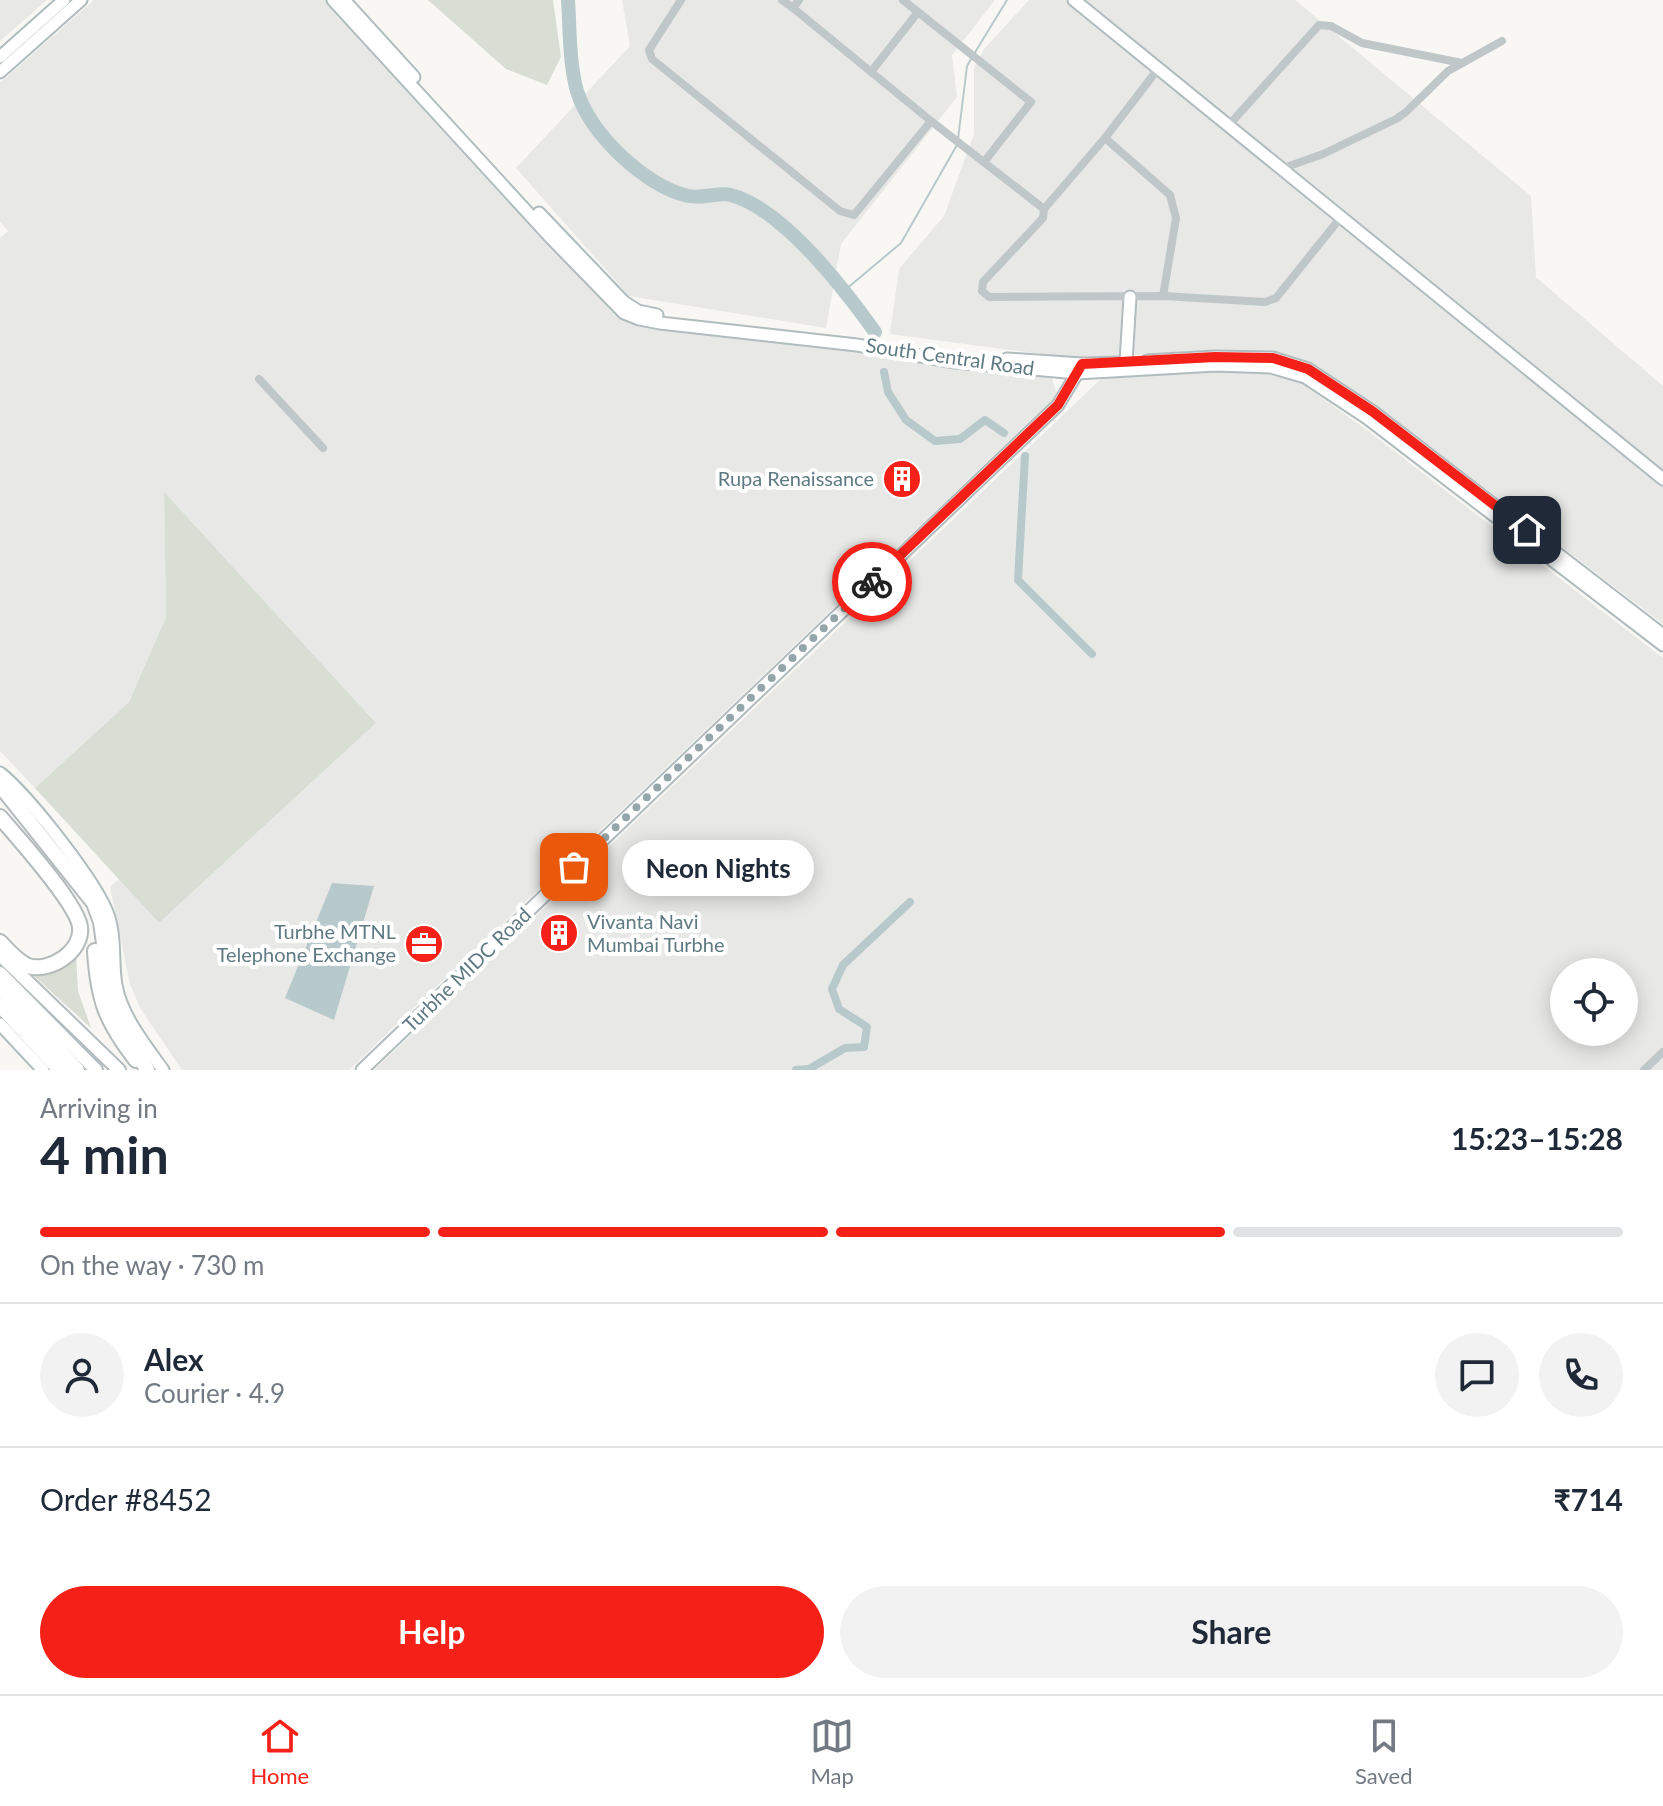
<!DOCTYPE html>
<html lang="en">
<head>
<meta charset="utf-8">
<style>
  body { margin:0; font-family:Lato,sans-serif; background:#f2f2f3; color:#1f2937; height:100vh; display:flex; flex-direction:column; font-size:30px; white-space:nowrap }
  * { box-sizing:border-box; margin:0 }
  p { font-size:26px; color:#747a83 }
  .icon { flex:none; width:44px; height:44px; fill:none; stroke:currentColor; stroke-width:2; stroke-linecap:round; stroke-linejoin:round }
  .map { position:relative; height:1070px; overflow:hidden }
  .details { display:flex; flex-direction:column; background:#fff; flex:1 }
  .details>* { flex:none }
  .tools { position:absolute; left:1550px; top:958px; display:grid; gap:16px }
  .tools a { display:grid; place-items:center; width:88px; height:88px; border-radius:50%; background:#fff; box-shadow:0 4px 20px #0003; font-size:40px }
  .pin { position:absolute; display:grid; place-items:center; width:68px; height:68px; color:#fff; margin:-34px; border-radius:16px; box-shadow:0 4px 12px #0006 }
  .courier { position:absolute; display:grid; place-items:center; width:80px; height:80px; margin:-40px; border:6px solid #f52017; border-radius:50%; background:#fff; color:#222; box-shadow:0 2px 10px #0007 }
  .bubble { position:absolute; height:56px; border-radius:28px; background:#fff; box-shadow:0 4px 20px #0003; font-size:26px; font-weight:700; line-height:56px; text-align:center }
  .headline em { font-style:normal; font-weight:700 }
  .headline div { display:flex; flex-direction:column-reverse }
  .headline { display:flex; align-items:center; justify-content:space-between; height:136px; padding:0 40px }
  h1 { font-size:52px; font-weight:700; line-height:60px }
  .bar { display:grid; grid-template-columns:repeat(4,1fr); gap:12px 8px; align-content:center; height:96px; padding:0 40px }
  .bar i { height:10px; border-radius:6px; background:#e0e1e3 }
  .bar .on { background:#f52017 }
  .bar p { grid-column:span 4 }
  .line { display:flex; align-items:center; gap:20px; padding:0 40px; border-top:2px solid #e0e1e3 }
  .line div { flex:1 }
  .round { display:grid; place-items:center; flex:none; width:84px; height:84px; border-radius:42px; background:#f2f2f3 }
  .cta { display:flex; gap:16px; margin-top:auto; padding:16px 40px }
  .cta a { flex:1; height:92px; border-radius:48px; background:#f52017; color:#fff; font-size:32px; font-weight:700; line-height:92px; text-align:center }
  .cta a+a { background:#f2f2f3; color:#1f2937 }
  .tab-bar { display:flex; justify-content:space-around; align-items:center; height:112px; border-top:2px solid #e0e1e3; background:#fff; font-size:22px; color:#747a83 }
  .tab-bar a { display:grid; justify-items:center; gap:4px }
  .tab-bar .on { color:#f52017 }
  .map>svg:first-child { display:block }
  .built { fill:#e8e9e7; fill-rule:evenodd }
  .green { fill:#d8ded3 }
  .water { fill:#b8c9cb }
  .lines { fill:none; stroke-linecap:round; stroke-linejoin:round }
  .stream { stroke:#b8c9cb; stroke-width:2 }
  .canal { stroke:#b8c9cb; stroke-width:8 }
  .river { stroke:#b8c9cb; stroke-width:14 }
  .secondary-casing { stroke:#b2bbbe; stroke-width:15 }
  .primary-casing { stroke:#b5bcbf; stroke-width:16 }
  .highway-casing { stroke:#b5bbbd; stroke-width:18 }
  .street { stroke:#c0c7c9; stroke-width:8 }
  .secondary { stroke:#fff; stroke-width:11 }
  .primary { stroke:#fff; stroke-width:12 }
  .highway { stroke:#fff; stroke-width:14 }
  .done { stroke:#95a6aa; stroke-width:8; stroke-dasharray:0 14.4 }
  .route { stroke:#f52017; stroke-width:10 }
  .labels { text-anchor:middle; stroke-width:8; stroke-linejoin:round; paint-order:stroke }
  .street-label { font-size:20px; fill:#5f7a82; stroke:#fff }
  .poi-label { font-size:20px; fill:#5f7a82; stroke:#fff; text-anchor:end }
</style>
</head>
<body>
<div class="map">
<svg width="1663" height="1070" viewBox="0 0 1663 1070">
  <rect width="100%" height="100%" fill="#f8f7f4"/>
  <!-- built -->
  <g class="built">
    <polygon points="0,0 47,0 0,41"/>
    <polygon points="94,0 327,0 614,312 1051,375 1057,395 349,1070 182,1070 140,1008 130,984 110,887 119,879 159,923 376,723 164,493 166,617 129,702 35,788 0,751 0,238 8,231 0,222 0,83"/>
    <polygon points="622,0 995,0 952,55 957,97 841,244 826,328 629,296 516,168 630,46"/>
    <polygon points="1029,0 1295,0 1531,196 1536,277 1663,386 1663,624 1376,405 1312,363 1276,351 1219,351 1072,358 890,334 899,269 944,216 974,134 974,68 984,49"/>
    <path d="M1214 369 1270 371 1302 384 1363 427 1663 658V1070H374L1104 376ZM1564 972H1624V1032H1564Z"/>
  </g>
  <!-- green -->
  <g class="green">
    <polygon points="428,0 553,0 561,57 547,85 506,69"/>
    <polygon points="164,492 376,723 159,923 35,788 129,702 166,617"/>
    <polygon points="76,955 78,991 91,1028 33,975 58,970"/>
  </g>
  <!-- water -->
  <polygon class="water" points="332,883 374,886 334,1020 285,998"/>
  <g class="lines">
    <!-- stream -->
    <g class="stream">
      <polyline points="974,54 1007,0"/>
      <polyline points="958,139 967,66 971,59"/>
      <polyline points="845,290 901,243 957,145"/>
    </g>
    <!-- canal -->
    <g class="canal">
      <polyline points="884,372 888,392 906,420 935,441 960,439 985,420 1004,433"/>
      <polyline points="1025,456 1018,580 1092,654"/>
      <polyline points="796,1070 809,1069 845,1048 864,1047 867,1027 839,1009 832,989 843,965 910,902"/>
    </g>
    <!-- river -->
    <path class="river" d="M568 0C570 29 569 63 577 91 590 134 645 186 688 196 702 199 718 192 731 195 783 209 845 290 875 332"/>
    <!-- secondary casing -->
    <g class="secondary-casing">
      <g id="secondary">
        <polyline points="333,0 551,238 624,313 639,319 660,323 857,345 955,362 1077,373 1216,365 1271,367 1305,377 1367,418 1663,645"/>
        <polyline points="344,0 414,77"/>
        <polyline points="1074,0 1663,479"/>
        <polyline points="0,57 64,0"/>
        <polyline points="0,72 81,0"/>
        <polyline points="539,213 624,302 638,311 657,315"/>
        <polyline points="1007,359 1082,364 1122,363"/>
        <polyline points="1147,361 1215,357 1273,358 1308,369 1372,411 1663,635"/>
        <polyline points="1126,362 1130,297"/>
        <path d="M0 773C27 794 100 886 109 918 116 939 112 963 116 985 121 1015 145 1045 163 1070"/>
        <polyline points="0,1024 43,1070"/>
        <polyline points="362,1070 1058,405 1079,370"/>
      </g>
    </g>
    <!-- primary casing -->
    <g class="primary-casing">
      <g id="primary">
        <polyline points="0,955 119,1070"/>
        <polyline points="0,973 96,1070"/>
      </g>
    </g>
    <!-- highway casing -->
    <g class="highway-casing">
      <g id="highway">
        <polyline points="0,785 94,903 101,922 112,1000 147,1070"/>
        <path d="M0 817C17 837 77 903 80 927 83 951 50 973 28 966 17 961 8 951 0 942"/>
        <path d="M95 951C98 1000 106 1021 136 1060"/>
        <polyline points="0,987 77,1070"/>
        <polyline points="0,1005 60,1070"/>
      </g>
    </g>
    <!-- street -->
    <g class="street">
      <polyline points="681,0 649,50 652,59 840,211 854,215 931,121 1044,209 1043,218 983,282 982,291 989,297 1163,296 1265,302 1276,298 1341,217"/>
      <polyline points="782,0 793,8"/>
      <polyline points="799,0 793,8 931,121"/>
      <polyline points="903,0 1031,102 984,162"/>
      <polyline points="871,72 918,12"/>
      <polyline points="1228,126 1319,25 1331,26 1362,43 1462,63"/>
      <polyline points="1105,138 1158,69"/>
      <polyline points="1281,169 1323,154 1396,119 1406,112 1448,71 1502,41"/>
      <polyline points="1044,209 1105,138 1170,195 1176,218 1163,296"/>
      <polyline points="259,379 323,448"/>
      <polyline points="1644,1070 1663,1052"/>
    </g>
    <!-- secondary -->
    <use href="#secondary" class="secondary"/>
    <!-- primary -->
    <use href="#primary" class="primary"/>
    <!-- highway -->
    <use href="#highway" class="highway"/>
  </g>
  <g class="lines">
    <!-- done -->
    <polyline class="done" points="574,867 872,582"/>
    <!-- route -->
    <polyline class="route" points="872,582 1058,405 1082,364 1215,357 1273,358 1308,369 1372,411 1527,530"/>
  </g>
  <!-- icons -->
  <defs>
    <g id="building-disc" transform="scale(2)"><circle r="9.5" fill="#f52017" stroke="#fff"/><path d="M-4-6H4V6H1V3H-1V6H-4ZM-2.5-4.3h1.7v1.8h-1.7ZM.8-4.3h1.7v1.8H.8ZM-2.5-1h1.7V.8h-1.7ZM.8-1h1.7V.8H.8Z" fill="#fff"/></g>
    <g id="office-disc" transform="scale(2)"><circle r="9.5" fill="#f52017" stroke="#fff"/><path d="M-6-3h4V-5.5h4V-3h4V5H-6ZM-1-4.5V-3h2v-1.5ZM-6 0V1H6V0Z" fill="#fff"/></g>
  </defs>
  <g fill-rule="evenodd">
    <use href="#building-disc" x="902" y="479"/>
    <use href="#building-disc" x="559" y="933"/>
    <use href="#office-disc" x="424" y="944"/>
  </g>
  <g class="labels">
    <!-- street labels -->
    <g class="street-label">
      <text transform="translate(950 357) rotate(8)" y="7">South Central Road</text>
      <text transform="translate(467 970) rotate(-44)" y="7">Turbhe MIDC Road</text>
    </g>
    <!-- poi labels -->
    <g class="poi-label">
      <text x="874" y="486">Rupa Renaissance</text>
      <text x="587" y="929" text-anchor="start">Vivanta Navi<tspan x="587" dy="23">Mumbai Turbhe</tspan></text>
      <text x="396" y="939">Turbhe MTNL<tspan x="396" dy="23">Telephone Exchange</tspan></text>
    </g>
  </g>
</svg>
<div class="tools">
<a><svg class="icon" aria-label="locate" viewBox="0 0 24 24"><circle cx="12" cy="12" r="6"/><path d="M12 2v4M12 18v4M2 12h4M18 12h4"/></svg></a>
</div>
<div class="pin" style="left:574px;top:867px;background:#ea580c"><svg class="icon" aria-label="bag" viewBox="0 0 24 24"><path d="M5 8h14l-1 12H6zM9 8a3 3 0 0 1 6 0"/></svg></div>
<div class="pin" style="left:1527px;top:530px;background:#1f2937"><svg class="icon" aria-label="home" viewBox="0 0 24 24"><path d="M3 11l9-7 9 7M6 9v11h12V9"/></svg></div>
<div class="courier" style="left:872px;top:582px"><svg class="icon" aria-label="bike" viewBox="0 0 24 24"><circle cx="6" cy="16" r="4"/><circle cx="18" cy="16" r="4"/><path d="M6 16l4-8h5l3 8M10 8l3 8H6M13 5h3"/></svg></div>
<div class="bubble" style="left:622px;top:840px;width:192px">Neon Nights</div>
</div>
<section class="details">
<div class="headline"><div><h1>4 min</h1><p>Arriving in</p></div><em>15:23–15:28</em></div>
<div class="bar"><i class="on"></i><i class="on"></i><i class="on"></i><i></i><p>On the way · 730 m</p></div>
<div class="line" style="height:144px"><a class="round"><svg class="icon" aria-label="person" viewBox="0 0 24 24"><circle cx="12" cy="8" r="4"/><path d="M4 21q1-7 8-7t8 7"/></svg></a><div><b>Alex</b><p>Courier · 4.9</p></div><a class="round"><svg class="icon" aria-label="chat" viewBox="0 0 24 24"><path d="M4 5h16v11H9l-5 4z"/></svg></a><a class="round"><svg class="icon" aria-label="phone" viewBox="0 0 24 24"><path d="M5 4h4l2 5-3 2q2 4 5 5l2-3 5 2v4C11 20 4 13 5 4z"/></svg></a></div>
<div class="line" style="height:104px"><div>Order #8452</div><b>₹714</b></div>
<div class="cta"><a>Help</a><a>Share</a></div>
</section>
<nav class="tab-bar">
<a class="on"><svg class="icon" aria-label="home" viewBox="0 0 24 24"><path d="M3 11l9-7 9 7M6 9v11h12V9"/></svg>Home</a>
<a><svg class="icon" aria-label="map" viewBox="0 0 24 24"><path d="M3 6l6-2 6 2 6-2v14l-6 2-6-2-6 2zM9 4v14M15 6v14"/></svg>Map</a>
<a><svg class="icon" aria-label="saved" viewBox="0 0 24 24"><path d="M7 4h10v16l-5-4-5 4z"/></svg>Saved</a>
</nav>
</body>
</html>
